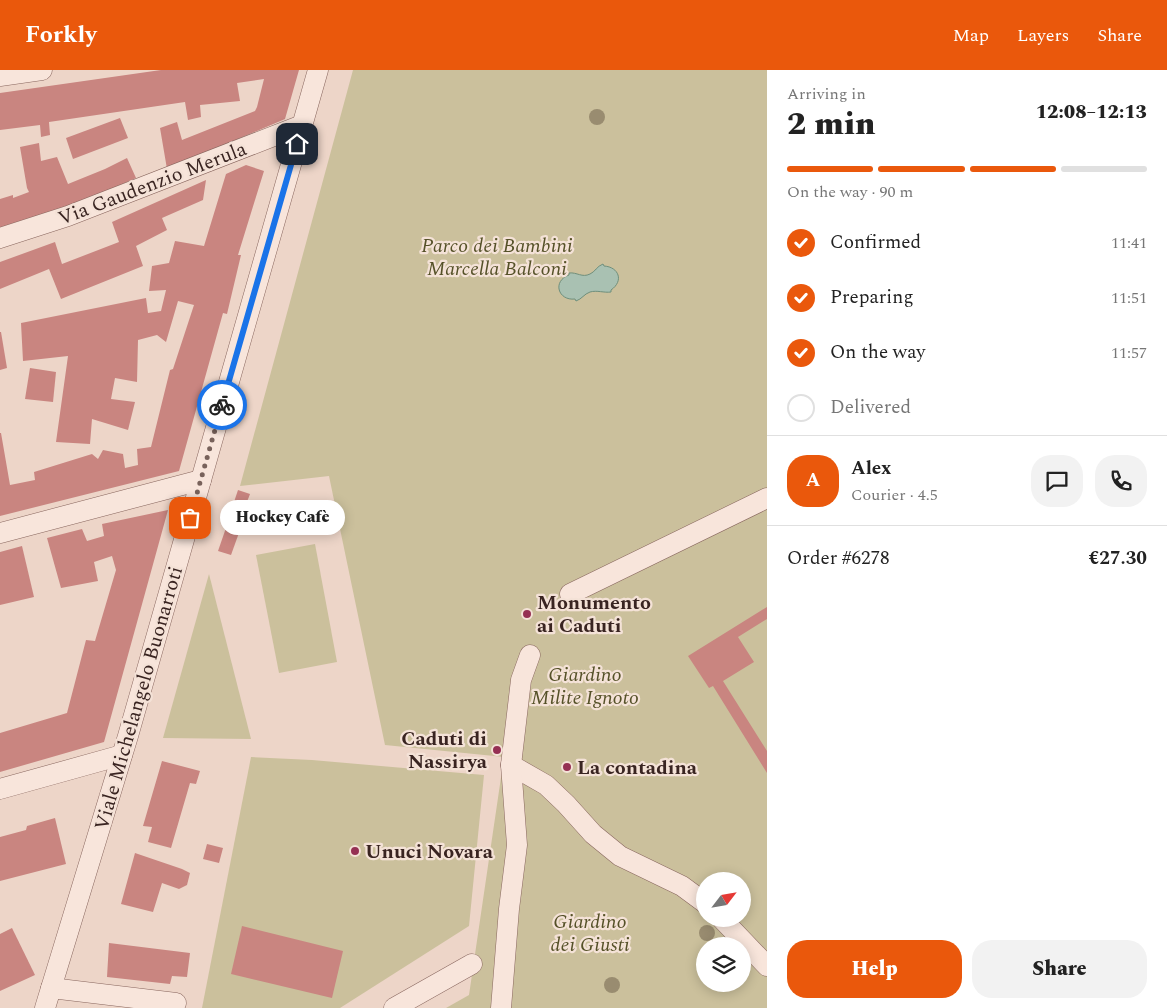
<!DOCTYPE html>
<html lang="en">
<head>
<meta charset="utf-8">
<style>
  body { margin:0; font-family:Spectral,serif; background:#f2f2f2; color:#222; height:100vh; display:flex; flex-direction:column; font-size:19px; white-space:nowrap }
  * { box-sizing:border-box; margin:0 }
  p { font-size:16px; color:#767676 }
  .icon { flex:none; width:28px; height:28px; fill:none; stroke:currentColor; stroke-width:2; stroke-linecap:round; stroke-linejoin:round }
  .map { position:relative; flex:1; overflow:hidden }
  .details { display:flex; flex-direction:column; background:#fff; width:400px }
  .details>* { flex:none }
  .needle { width:32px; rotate:59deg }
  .buttons { position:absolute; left:696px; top:802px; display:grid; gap:10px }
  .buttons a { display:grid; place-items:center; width:55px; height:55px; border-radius:50%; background:#fff; box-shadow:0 2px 12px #0003; font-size:25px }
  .pin { position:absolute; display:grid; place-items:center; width:42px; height:42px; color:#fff; margin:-21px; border-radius:10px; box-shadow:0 2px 8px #0006 }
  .courier { position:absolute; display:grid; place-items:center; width:50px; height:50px; margin:-25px; border:4px solid #1a73e8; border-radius:50%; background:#fff; color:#222; box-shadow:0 1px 6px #0007 }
  .bubble { position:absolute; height:35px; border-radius:18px; background:#fff; box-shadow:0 2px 12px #0003; font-size:16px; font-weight:800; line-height:35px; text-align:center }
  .headline em { font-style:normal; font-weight:800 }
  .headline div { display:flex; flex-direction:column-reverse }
  .headline { display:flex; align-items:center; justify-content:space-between; height:85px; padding:0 20px }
  h1 { font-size:32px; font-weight:800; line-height:38px }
  .bar { display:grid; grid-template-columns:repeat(4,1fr); gap:8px 5px; align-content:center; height:60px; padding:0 20px }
  .bar i { height:6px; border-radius:4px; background:#e0e0e0 }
  .bar .on { background:#ea580c }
  .bar p { grid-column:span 4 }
  .line { display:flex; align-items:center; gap:12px; padding:0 20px; border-top:1px solid #e0e0e0 }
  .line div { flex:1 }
  .round { display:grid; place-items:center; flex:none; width:52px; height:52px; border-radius:20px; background:#f2f2f2 }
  ol { padding:0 20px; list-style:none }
  li { display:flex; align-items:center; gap:15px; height:55px }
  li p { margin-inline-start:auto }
  li .icon { padding:5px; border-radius:50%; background:#ea580c; color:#fff; stroke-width:4 }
  li:last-child { color:#767676 }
  li i { width:28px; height:28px; border:2px solid #e0e0e0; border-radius:50% }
  .primary-button { display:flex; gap:10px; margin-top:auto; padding:10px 20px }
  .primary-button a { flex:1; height:58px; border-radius:20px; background:#ea580c; color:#fff; font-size:20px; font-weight:800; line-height:58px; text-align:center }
  .primary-button a+a { background:#f2f2f2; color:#222 }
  header { display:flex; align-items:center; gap:30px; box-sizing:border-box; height:70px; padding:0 25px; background:#ea580c; color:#fff }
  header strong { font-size:24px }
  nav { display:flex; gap:28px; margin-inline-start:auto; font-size:18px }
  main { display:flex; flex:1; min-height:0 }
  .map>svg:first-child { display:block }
  .green { fill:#cbc09c; fill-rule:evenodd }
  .water { fill:#a9c1b2; stroke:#6f8f7c }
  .building { fill:#c98580 }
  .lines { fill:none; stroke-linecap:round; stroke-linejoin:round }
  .minor-casing { stroke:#88665e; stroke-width:21 }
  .minor { stroke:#f8e5db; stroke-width:20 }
  .tree { fill:#998c70 }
  .done { stroke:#78625b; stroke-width:5; stroke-dasharray:0 9 }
  .route { stroke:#1a73e8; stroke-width:6 }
  .poi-dot { fill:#953053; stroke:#f4e2d7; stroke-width:2 }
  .labels { text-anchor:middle; stroke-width:4.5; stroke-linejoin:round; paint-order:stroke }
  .street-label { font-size:20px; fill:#392421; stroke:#f4e2d7 }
  .park-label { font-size:20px; font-style:italic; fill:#555128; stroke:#f4e2d7 }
  .poi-label { font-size:20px; font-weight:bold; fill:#392421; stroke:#f4e2d7; text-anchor:start }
</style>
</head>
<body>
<header>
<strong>Forkly</strong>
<nav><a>Map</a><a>Layers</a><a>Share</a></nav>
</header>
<main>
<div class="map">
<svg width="767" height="938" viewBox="0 0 767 938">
  <rect width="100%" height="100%" fill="#edd5c8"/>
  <!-- green -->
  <g class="green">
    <path d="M353 0H767V938H446L469 925 504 687 385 675 329 406 240 416ZM705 811H742V849H705ZM705 876H742V914H705Z"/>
    <polygon points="315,474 337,592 279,603 256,485"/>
    <polygon points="209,504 251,669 163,668"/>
    <polygon points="251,687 312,690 484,705 469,856 340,938 202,938"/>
  </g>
  <!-- water -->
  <path class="water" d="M603 194 604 196C619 197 624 211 611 220V222C604 223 597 220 590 222 584 224 582 229 576 231L575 229C558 231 552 211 569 205V203C577 202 582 208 590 204 595 202 597 196 603 194Z"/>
  <!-- building -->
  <g class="building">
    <polygon points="161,0 299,0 285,49 167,99 160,58 177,52 182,70 255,41 257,37 264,9 237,13 240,31 200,35 201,47 188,50 185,32 49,52 50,65 41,67 40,55 0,60 0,23"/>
    <polygon points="120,48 128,68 73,89 66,68"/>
    <polygon points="39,73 41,91 57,87 68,114 105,99 127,88 136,108 65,140 0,160 0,129 13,125 13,128 29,122 27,118 20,77"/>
    <polygon points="246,95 264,101 238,185 241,185 227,244 223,243 179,401 0,446 0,363 1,363 10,415 35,410 34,402 92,384 98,389 103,380 123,384 125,398 138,395 137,379 151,377 170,300 173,299 194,235 178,231 166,272 157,265 138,270 137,312 115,308 111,329 135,332 128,360 92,349 90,374 56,372 68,286 23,291 21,253 146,228 148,243 161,241 166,220 149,221 152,196 169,193 175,171 204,176 226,104"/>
    <polygon points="206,110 203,130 162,148 167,160 136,176 143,196 61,229 49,199 0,219 0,192 55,172 62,194 119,172 112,152"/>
    <polygon points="0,262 1,262 7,298 0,300"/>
    <polygon points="30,298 56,302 53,332 25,329"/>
    <polygon points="238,420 250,424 242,445 231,441"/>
    <polygon points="168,440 104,672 0,702 0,663 67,643 86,570 95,571 116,500 112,486 94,492 98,511 61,518 47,468 82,459 87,471 104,466 102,454"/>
    <polygon points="227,455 240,460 231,485 218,481"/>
    <polygon points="22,476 34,527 0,535 0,482"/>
    <polygon points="767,537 767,549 738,567 754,592 723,611 767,681 767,703 713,616 709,618 688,586"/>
    <polygon points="162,691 200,701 196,714 190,713 171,778 148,772 152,757 143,756"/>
    <polygon points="55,748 66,794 0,811 0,767 26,760 27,756"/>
    <polygon points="207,774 223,778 219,793 203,789"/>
    <polygon points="135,783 182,799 190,803 187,815 179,819 162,813 153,842 121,834"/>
    <polygon points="242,856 343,881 332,928 231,904"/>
    <polygon points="12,858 35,905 0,921 0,864"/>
    <polygon points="109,873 190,883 187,907 172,906 170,914 107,907"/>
  </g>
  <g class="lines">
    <!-- minor casing -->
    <g class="minor-casing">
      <g id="minor">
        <polyline points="0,6 42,0"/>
        <polyline points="0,168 68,146 302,55"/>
        <polyline points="0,463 201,410"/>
        <polyline points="570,524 767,428"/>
        <polyline points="511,695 546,715 566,734 593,764 620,786 682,816 705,833"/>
        <polyline points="0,719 122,685"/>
        <polyline points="722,849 767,896"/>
        <polyline points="51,918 176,933"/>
        <polyline points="45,938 128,666 318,0"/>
        <polyline points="394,938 472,894"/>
        <polyline points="501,938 509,839 517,775 511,695 521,610 530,585"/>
      </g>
    </g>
    <!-- minor -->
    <use href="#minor" class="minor"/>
  </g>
  <!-- trees -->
  <g class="tree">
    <circle cx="597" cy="47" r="8"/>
    <circle cx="707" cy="863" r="8"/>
    <circle cx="612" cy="915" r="8"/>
  </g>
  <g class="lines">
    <!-- done -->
    <polyline class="done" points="190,448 222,335"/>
    <!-- route -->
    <polyline class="route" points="222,335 297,74"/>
  </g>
  <!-- markers -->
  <g class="poi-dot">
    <circle cx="527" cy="544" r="5"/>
    <circle cx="497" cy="680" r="5"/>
    <circle cx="567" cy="697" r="5"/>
    <circle cx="355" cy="781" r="5"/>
  </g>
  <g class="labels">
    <!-- street labels -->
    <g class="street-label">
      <text transform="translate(152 113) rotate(-21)" y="7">Via Gaudenzio Merula</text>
      <text transform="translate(138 628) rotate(-74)" y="7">Viale Michelangelo Buonarroti</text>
    </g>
    <!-- park labels -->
    <g class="park-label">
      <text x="497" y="182">Parco dei Bambini<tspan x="497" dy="23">Marcella Balconi</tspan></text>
      <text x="585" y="611">Giardino<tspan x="585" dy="23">Milite Ignoto</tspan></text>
      <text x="590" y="858">Giardino<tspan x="590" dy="23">dei Giusti</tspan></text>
    </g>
    <!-- poi labels -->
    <g class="poi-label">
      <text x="537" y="539">Monumento<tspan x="537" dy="23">ai Caduti</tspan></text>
      <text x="487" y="675" text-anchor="end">Caduti di<tspan x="487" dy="23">Nassirya</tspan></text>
      <text x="577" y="704">La contadina</text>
      <text x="365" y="788">Unuci Novara</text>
    </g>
  </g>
</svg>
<div class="buttons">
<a><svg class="needle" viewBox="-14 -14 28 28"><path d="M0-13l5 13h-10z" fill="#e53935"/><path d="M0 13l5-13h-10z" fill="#767676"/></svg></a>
<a><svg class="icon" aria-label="layers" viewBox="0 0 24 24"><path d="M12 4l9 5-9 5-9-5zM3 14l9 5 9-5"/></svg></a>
</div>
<div class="pin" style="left:190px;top:448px;background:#ea580c"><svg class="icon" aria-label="bag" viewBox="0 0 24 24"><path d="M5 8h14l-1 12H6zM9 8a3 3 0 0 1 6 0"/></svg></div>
<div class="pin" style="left:297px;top:74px;background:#1f2937"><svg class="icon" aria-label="home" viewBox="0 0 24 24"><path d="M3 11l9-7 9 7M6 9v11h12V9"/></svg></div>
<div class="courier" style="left:222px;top:335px"><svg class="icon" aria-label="bike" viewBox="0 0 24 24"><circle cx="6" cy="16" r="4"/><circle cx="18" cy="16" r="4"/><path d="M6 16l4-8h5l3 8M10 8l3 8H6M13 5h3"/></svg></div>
<div class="bubble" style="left:220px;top:430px;width:125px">Hockey Cafè</div>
</div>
<section class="details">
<div class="headline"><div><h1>2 min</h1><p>Arriving in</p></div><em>12:08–12:13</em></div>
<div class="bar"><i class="on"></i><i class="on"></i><i class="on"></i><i></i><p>On the way · 90 m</p></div>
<ol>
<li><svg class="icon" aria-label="check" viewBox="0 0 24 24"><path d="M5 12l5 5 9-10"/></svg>Confirmed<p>11:41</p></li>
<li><svg class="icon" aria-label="check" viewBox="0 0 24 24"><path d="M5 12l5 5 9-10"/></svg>Preparing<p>11:51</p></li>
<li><svg class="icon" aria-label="check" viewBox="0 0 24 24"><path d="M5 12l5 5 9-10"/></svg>On the way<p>11:57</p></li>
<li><i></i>Delivered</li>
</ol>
<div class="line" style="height:90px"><b class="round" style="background:#ea580c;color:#fff">A</b><div><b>Alex</b><p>Courier · 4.5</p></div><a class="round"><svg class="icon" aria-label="chat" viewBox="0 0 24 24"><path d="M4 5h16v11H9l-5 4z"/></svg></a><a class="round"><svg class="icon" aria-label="phone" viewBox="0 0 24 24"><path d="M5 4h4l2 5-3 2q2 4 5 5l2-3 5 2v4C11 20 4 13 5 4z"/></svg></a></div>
<div class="line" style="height:65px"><div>Order #6278</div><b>€27.30</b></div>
<div class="primary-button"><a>Help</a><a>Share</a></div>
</section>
</main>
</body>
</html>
